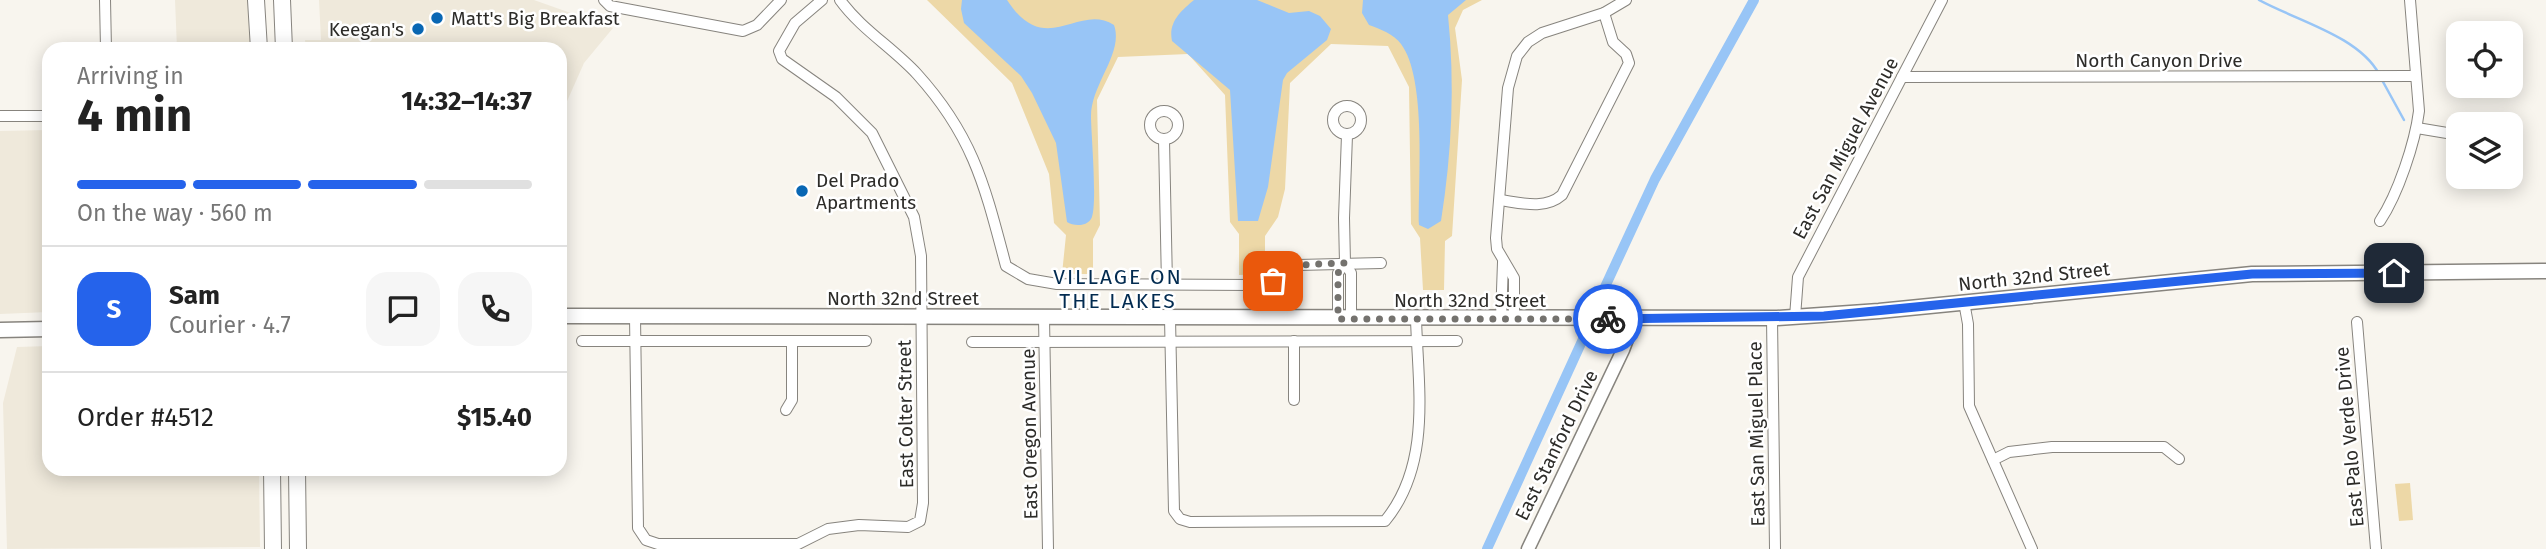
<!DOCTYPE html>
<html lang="en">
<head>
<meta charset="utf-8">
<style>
  body { margin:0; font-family:"Fira Sans",sans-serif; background:#f6f6f6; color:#222; height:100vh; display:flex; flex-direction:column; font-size:26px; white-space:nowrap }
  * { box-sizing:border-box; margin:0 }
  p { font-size:23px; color:#767676 }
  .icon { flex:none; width:38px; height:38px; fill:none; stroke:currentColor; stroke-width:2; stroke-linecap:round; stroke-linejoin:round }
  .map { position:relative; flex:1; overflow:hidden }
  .side { position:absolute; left:42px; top:42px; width:525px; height:434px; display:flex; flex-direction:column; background:#fff; border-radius:21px; box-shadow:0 4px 18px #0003 }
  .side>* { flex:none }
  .controls { position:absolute; left:2446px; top:21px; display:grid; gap:14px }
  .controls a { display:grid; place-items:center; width:77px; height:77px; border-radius:14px; background:#fff; box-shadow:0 4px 18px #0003; font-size:35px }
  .pin { position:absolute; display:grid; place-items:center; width:60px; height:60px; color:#fff; margin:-30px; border-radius:14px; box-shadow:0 4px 10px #0006 }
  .courier { position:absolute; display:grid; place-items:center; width:70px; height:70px; margin:-35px; border:5px solid #2563eb; border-radius:50%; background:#fff; color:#222; box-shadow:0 2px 9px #0007 }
  .headline em { font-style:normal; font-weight:700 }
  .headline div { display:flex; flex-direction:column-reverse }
  .headline { display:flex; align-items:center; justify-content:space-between; height:119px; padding:0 35px }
  h1 { font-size:46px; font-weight:700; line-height:52px }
  .bar { display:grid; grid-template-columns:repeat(4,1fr); gap:10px 7px; align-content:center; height:84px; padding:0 35px }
  .bar i { height:9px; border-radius:5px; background:#e0e0e0 }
  .bar .current { background:#2563eb }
  .bar p { grid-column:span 4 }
  .line { display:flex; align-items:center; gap:18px; padding:0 35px; border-top:2px solid #e0e0e0 }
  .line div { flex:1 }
  .round { display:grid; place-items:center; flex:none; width:74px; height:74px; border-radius:21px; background:#f6f6f6 }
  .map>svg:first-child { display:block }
  .built { fill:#efe9db }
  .green { fill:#edd8a7 }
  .water { fill:#98c5f6 }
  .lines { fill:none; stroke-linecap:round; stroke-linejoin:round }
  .stream { stroke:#98c5f6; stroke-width:2.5 }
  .canal { stroke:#98c5f6; stroke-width:10 }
  .minor-casing { stroke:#87847e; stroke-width:12 }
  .tertiary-casing { stroke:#87847e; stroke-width:15 }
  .secondary-casing { stroke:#87847e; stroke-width:17 }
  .primary-casing { stroke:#87847e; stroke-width:18 }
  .minor { stroke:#fff; stroke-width:10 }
  .tertiary { stroke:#fff; stroke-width:12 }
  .secondary { stroke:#fff; stroke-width:14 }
  .primary { stroke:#fff; stroke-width:16 }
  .done { stroke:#74726e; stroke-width:7; stroke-dasharray:0 12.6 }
  .route { stroke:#2563eb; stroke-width:9 }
  .poi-dot { fill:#0967b4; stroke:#fff; stroke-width:2.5 }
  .labels { text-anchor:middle; stroke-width:5; stroke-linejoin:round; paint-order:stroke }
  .poi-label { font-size:19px; fill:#2d2c29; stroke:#fff; text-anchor:start }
  .street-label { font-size:19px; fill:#2d2c29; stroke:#fff }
  .neighbourhood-label { font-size:21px; letter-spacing:2px; fill:#022b50; stroke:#fff }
</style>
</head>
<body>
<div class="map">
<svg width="2546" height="549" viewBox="0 0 2546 549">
  <rect width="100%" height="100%" fill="#f8f5ee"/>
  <!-- built -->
  <g class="built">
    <polygon points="175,0 249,0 252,49 177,49"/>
    <polygon points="319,0 534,0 613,28 584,63 560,117 560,49 306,49 305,40 321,40"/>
    <polygon points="49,130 49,312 0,314 0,131"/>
    <polygon points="49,346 49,469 259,469 260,547 7,549 3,403 17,347"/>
  </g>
  <!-- green -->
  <g class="green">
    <polygon points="927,0 1482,0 1463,10 1455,28 1462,80 1452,236 1445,241 1444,290 1423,290 1420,238 1411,224 1409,87 1388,46 1331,44 1290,83 1285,189 1278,217 1265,236 1265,274 1239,275 1239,234 1230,222 1225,95 1188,54 1118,57 1097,100 1100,225 1093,239 1093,274 1062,274 1066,235 1054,223 1049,174 1012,83"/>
    <polygon points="2410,483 2413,520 2399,521 2395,484"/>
  </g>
  <!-- water -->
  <g class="water">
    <path d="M962 0H1007C1046 60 1078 2 1114 25 1124 53 1091 84 1091 116 1091 134 1098 208 1091 219 1086 227 1073 226 1067 222L1056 143 1032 93 1021 76 964 23 961 9Z"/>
    <path d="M1194 0H1257L1289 13 1309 11 1320 16 1331 29 1327 40 1287 73 1283 80 1268 187 1258 221H1238L1230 90 1172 41C1168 22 1181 11 1194 0Z"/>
    <path d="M1363 0H1466L1448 15C1455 84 1452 152 1441 221L1428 229 1419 225C1418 182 1427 78 1401 44 1394 34 1380 29 1369 25L1362 13Z"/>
  </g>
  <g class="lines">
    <!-- stream -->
    <g class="stream">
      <path d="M2259 0C2295 20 2359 36 2379 74"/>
      <polyline points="2382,80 2404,120"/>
    </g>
    <!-- canal -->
    <g class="canal">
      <polyline points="1598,302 1655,179 1754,0"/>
      <polyline points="1487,549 1583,339"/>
    </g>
    <!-- minor casing -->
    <g class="minor-casing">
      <g id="minor">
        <polyline points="105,0 106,49"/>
        <polyline points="604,0 610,6 743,31 757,25 781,0"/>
        <path d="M840 0C861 29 893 48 917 74 974 137 985 187 1006 266L1028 279 1057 284 1254 285 1273 281 1298 265 1381 263"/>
        <polyline points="1902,77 2415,76"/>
        <circle cx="1347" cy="120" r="14"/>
        <circle cx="1164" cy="125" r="14"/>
        <polyline points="0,116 49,116"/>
        <polyline points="2417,128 2459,135"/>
        <polyline points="1347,135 1344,218 1345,263 1351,273 1351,319"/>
        <polyline points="1164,140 1167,284"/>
        <path d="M1500 200C1521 203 1545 210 1562 195L1629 63 1626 54 1613 42 1604 13"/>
        <path d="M2380 221C2398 194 2415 143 2419 111L2410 0"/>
        <polyline points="1964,302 1968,324 1969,406 2032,549"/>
        <polyline points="635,317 638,528 646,540 658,544 798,544 828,529 859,525 908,527 920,521 923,503 921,256 914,217 872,133 836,97 782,59 779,51 795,23 822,0"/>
        <polyline points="1795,317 1798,277 1942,0"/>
        <polyline points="1044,318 1048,549"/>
        <path d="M1170 318 1174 511 1180 519 1190 522 1385 521C1432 464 1418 387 1416 319"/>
        <polyline points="1772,318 1775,549"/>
        <polyline points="1338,319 1338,273 1345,263"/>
        <polyline points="1501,319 1503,262"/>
        <polyline points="1514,319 1514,278 1497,249 1496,238 1508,88 1517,56 1528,42 1542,33 1604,13 1626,0"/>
        <polyline points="2357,322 2376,549"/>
        <polyline points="582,341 866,341"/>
        <polyline points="1294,341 1294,400"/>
        <polyline points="972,342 1457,341"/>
        <polyline points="786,410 792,400 792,341"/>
        <polyline points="1993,460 2009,452 2052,447 2164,447 2179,459"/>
      </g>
    </g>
    <!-- tertiary casing -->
    <g class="tertiary-casing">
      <polyline id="tertiary" points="1528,549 1623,350 1635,318"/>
    </g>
    <!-- secondary casing -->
    <g class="secondary-casing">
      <g id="secondary">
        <polyline points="560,316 1777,318 1879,311 2252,274 2546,271"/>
        <polyline points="0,330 49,329"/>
      </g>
    </g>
    <!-- primary casing -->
    <g class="primary-casing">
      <g id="primary">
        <polyline points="256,0 259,49"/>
        <polyline points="282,0 284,49"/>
        <polyline points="272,469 273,549"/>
        <polyline points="297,469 298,549"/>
      </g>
    </g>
    <!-- minor -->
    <use href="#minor" class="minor"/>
    <!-- tertiary -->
    <use href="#tertiary" class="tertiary"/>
    <!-- secondary -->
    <use href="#secondary" class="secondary"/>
    <!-- primary -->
    <use href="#primary" class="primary"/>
  </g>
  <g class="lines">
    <!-- done -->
    <polyline class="done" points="1273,281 1298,265 1345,263 1338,273 1338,319 1608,319"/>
    <!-- route -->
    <polyline class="route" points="1608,319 1824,316 2252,274 2394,273"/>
  </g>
  <!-- markers -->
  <g class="poi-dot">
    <circle cx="437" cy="18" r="7"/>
    <circle cx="418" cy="29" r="7"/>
    <circle cx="802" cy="191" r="7"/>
  </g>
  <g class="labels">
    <!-- poi labels -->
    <g class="poi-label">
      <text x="451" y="25">Matt's Big Breakfast</text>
      <text x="404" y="36" text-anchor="end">Keegan's</text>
      <text x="816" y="187">Del Prado<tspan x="816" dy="22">Apartments</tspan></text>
    </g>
    <!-- street labels -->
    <g class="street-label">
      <text x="2159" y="67">North Canyon Drive</text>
      <text transform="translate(1845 148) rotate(-62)" y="7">East San Miguel Avenue</text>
      <text transform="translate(2034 276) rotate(-6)" y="7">North 32nd Street</text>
      <text x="903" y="305">North 32nd Street</text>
      <text x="1470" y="307">North 32nd Street</text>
      <text transform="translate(905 414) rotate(-91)" y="7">East Colter Street</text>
      <text transform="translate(1029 434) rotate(-91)" y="7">East Oregon Avenue</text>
      <text transform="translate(1756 434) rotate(-91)" y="7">East San Miguel Place</text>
      <text transform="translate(2349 437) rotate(-95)" y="7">East Palo Verde Drive</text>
      <text transform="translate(1556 445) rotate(-64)" y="7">East Stanford Drive</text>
    </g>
    <!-- neighbourhood labels -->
    <g class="neighbourhood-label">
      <text x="1118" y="284">VILLAGE ON<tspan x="1118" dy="24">THE LAKES</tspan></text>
    </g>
  </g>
</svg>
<div class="controls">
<a><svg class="icon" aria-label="locate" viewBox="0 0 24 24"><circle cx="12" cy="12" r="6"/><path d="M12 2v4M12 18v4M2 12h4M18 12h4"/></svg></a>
<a><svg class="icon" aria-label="layers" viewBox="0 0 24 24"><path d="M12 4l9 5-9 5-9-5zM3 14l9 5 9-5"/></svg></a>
</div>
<div class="pin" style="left:1273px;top:281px;background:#ea580c"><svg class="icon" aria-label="bag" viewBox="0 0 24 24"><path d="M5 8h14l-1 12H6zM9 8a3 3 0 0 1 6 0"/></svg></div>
<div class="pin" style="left:2394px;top:273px;background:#1f2937"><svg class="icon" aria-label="home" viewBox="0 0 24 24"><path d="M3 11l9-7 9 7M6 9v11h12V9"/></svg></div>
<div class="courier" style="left:1608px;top:319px"><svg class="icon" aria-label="bike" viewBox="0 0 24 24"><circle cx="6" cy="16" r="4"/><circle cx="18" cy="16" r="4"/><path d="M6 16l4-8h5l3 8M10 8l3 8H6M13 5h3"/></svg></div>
<section class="side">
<div class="headline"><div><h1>4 min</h1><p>Arriving in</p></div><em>14:32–14:37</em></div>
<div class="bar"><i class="current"></i><i class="current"></i><i class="current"></i><i></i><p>On the way · 560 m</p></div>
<div class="line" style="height:126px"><b class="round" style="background:#2563eb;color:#fff">S</b><div><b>Sam</b><p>Courier · 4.7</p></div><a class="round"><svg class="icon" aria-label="chat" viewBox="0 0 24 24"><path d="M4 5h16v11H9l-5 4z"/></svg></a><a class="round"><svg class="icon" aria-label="phone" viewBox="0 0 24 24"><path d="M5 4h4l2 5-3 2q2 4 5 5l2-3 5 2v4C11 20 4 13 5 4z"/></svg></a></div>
<div class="line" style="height:91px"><div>Order #4512</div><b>$15.40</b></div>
</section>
</div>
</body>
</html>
